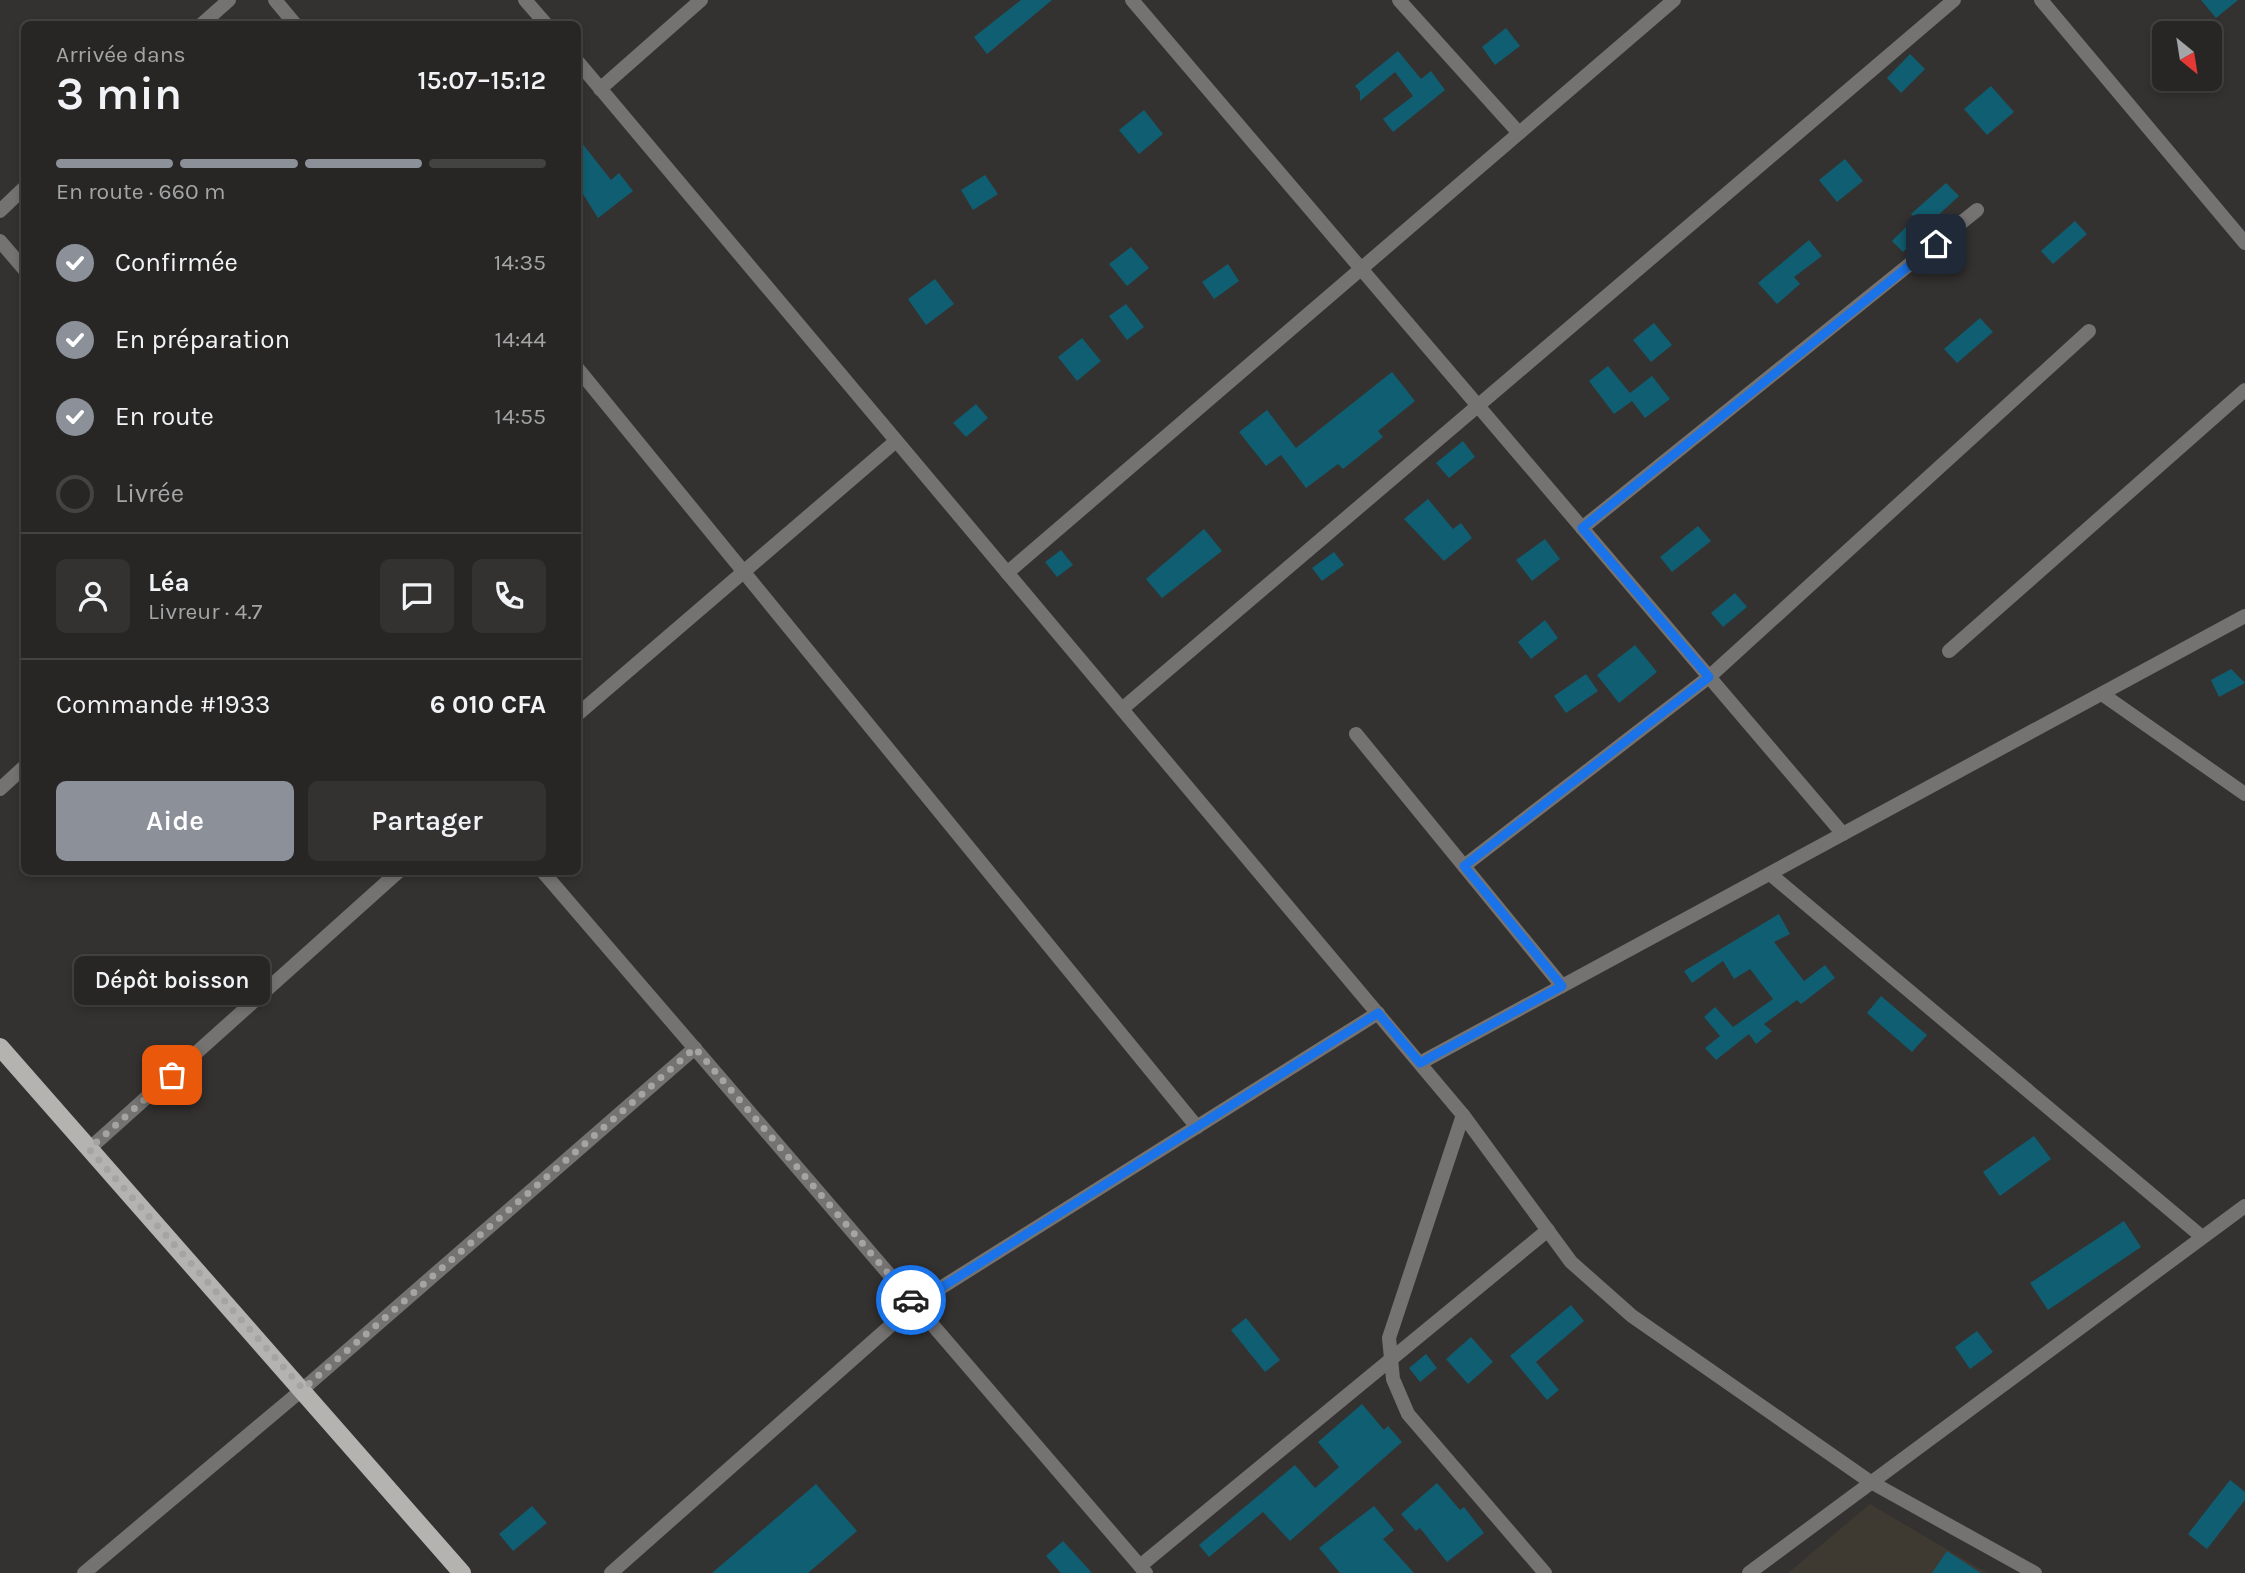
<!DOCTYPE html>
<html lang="fr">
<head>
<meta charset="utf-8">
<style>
  body { margin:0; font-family:Karla,sans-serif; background:#333231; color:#f1f3f6; height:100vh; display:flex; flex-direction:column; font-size:26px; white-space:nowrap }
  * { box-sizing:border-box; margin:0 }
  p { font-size:23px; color:#a4a5a6 }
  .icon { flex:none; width:38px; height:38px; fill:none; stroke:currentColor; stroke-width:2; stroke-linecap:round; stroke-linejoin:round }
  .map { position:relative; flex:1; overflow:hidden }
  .details { position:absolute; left:21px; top:21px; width:560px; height:854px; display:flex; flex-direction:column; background:#272624; border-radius:10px; box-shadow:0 4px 10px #0003,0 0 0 2px #434341 }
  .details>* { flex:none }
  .needle { width:46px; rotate:150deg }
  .buttons { position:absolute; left:2152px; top:21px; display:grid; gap:14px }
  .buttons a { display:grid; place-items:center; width:70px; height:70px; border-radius:10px; background:#272624; box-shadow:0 4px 10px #0003,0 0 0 2px #434341; font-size:35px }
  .pin { position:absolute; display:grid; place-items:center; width:60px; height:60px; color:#fff; margin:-30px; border-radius:14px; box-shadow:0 4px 10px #0006 }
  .courier { position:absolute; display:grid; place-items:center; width:70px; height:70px; margin:-35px; border:5px solid #1a73e8; border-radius:50%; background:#fff; color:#222; box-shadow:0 2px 9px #0007 }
  .bubble { position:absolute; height:49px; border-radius:10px; background:#272624; box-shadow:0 4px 10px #0003,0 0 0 2px #434341; font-size:23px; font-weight:600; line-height:49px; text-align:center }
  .summary em { font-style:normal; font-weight:600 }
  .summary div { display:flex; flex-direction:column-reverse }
  .summary { display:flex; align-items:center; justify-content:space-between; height:119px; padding:0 35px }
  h1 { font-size:46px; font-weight:600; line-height:52px }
  .bar { display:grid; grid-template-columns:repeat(4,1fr); gap:10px 7px; align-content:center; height:84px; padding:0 35px }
  .bar i { height:9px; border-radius:5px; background:#434341 }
  .bar .on { background:#8c9099 }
  .bar p { grid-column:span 4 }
  .line { display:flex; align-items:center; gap:18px; padding:0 35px; border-top:2px solid #434341 }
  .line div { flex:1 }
  .round { display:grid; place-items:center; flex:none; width:74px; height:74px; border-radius:10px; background:#333231 }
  ol { padding:0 35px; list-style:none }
  li { display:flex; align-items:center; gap:21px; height:77px }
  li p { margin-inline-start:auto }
  li .icon { padding:7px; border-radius:50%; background:#8c9099; color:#fff; stroke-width:4 }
  li:last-child { color:#a4a5a6 }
  li i { width:38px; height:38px; border:4px solid #434341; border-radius:50% }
  .cta { display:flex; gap:14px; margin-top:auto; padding:14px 35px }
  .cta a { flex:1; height:80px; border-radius:10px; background:#8c9099; color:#fff; font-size:28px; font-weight:600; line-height:80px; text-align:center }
  .cta a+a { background:#333231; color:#f1f3f6 }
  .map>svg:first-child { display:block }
  .built { fill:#3e3931 }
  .building { fill:#105e71 }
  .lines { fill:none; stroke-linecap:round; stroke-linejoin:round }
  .street { stroke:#747372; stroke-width:14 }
  .primary { stroke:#b4b3b0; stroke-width:18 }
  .done { stroke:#a6a4a2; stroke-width:7; stroke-dasharray:0 12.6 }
  .route { stroke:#1a73e8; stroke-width:9 }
</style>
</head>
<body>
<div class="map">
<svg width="2245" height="1573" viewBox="0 0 2245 1573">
  <rect width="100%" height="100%" fill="#343230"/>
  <!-- built -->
  <polygon class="built" points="1870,1504 1987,1573 1788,1573"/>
  <!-- building -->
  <g class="building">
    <polygon points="1021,0 1052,0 987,54 974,37"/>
    <polygon points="2201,0 2238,0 2216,18"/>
    <polygon points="1506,28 1520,46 1495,65 1482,47"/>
    <polygon points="1398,51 1421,79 1431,71 1445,90 1393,132 1383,119 1413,96 1395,72 1360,101 1360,92 1355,86"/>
    <polygon points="1910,54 1925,69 1901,93 1887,78"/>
    <polygon points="1991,86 2014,112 1987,135 1964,109"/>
    <polygon points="1144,110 1163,134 1139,154 1119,130"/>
    <polygon points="578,138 611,180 619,173 633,191 598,218 578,186"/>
    <polygon points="1845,159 1863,181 1837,202 1819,180"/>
    <polygon points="985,175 998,194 973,210 961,190"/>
    <polygon points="1946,183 1959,196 1924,228 1911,214"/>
    <polygon points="2075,221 2087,234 2053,264 2041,251"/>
    <polygon points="1907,226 1918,238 1903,252 1892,241"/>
    <polygon points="1809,240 1822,256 1794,277 1800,284 1777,304 1758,283"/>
    <polygon points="1131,247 1149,268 1127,286 1109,264"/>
    <polygon points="1228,264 1239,281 1214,299 1202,282"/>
    <polygon points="935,279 954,304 926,325 908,299"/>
    <polygon points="1126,304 1144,327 1127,340 1109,316"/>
    <polygon points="1980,318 1993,332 1957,363 1944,349"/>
    <polygon points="1654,323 1672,345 1651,362 1633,340"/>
    <polygon points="1082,338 1101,361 1077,381 1058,357"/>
    <polygon points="1608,366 1630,393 1652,376 1670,399 1645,418 1632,401 1614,414 1589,381"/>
    <polygon points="1392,372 1415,401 1378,431 1383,437 1343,469 1338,464 1306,488 1281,455 1266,466 1239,432 1267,410 1296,448"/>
    <polygon points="976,404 988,418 966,437 953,423"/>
    <polygon points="1463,441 1475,457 1449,478 1436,463"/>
    <polygon points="1428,499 1453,529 1461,523 1472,538 1444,561 1404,519"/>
    <polygon points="1698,526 1711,541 1672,572 1660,557"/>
    <polygon points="1204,529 1222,551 1162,598 1146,579"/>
    <polygon points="1545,539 1560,559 1532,581 1516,560"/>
    <polygon points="1061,550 1073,565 1057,577 1045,562"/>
    <polygon points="1334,552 1344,565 1322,581 1312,568"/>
    <polygon points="1735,593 1747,607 1723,627 1711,613"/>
    <polygon points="1545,620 1558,638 1531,659 1518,642"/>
    <polygon points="1635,645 1657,672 1619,703 1597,675"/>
    <polygon points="2231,669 2245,683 2219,697 2211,680"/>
    <polygon points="1586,674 1598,691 1566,713 1554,696"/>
    <polygon points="1779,914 1790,934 1774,942 1804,981 1825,965 1835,978 1801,1004 1797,1000 1764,1024 1772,1031 1756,1044 1749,1034 1716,1060 1705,1048 1720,1036 1704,1017 1715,1007 1733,1027 1773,999 1750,969 1734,979 1723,961 1692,983 1684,971"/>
    <polygon points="1881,996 1927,1035 1912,1052 1867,1013"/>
    <polygon points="2034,1136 2051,1159 2000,1196 1983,1172"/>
    <polygon points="2124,1221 2141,1247 2048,1310 2030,1283"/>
    <polygon points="1571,1305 1584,1321 1536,1362 1559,1390 1547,1400 1510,1356"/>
    <polygon points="1246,1318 1280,1360 1265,1372 1231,1330"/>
    <polygon points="1977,1331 1993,1352 1970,1369 1955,1347"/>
    <polygon points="1471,1337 1493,1362 1468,1384 1446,1359"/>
    <polygon points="1426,1354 1437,1368 1420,1382 1409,1368"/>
    <polygon points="1362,1404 1384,1430 1388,1426 1402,1442 1290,1541 1263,1512 1209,1557 1199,1545 1295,1465 1315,1488 1339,1467 1318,1442"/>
    <polygon points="2230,1480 2245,1492 2245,1500 2207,1549 2188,1534"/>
    <polygon points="1437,1483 1460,1510 1464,1507 1484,1533 1447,1562 1420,1528 1416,1531 1401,1514"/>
    <polygon points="816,1484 857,1531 808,1573 712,1573"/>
    <polygon points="532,1506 547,1523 513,1551 499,1534"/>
    <polygon points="1374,1506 1394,1530 1383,1539 1414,1573 1340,1573 1319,1548"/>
    <polygon points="1063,1541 1092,1573 1061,1573 1046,1556"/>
    <polygon points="1947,1551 1981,1573 1932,1573"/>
  </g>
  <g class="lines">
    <!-- street -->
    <g class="street">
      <polyline points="275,0 295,24"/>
      <polyline points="525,0 546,24"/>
      <polyline points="1132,0 1843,834"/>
      <polyline points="1399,0 1519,133"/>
      <polyline points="2041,0 2245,243"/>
      <polyline points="202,24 229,0"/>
      <polyline points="578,62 1463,1115 1571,1262 1632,1316 1869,1481 2035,1573"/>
      <polyline points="600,89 701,0"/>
      <polyline points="0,211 24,188"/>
      <polyline points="0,241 24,269"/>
      <polyline points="578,369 1197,1127"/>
      <polyline points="1582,528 1977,210"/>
      <polyline points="1007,573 1674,0"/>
      <polyline points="1949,651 2245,390"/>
      <polyline points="2102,694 2245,794"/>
      <polyline points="1122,709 1954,0"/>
      <polyline points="578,714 896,441"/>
      <polyline points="1356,734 1562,986"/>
      <polyline points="0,789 24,767"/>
      <polyline points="1464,866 1709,677 2089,331"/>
      <polyline points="543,872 1146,1573"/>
      <polyline points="1770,874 2201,1236"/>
      <polyline points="1420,1063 2245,616"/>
      <polyline points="1463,1115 1389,1338 1393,1379 1408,1414 1545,1573"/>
      <polyline points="89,1149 398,872"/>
      <polyline points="1140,1566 1548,1230"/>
      <polyline points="84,1573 303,1389 695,1048"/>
      <polyline points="611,1573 915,1304 1378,1013"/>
      <polyline points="1749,1573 2245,1206"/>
    </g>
    <!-- primary -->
    <polyline class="primary" points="0,1047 462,1573"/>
  </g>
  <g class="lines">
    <!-- done -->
    <polyline class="done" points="172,1075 89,1149 303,1389 695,1048 911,1300"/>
    <!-- route -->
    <polyline class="route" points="911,1300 915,1304 1378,1013 1420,1063 1562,986 1464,866 1709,677 1582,528 1936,244"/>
  </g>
</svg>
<div class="buttons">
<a><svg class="needle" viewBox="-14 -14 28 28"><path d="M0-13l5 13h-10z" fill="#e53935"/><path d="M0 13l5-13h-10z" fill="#a4a5a6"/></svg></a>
</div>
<div class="pin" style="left:172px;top:1075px;background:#ea580c"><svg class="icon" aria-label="bag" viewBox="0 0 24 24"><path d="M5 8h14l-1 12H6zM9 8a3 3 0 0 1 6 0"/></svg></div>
<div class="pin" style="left:1936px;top:244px;background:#1f2937"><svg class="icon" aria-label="home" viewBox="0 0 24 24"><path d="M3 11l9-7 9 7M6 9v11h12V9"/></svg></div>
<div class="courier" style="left:911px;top:1300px"><svg class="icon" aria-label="car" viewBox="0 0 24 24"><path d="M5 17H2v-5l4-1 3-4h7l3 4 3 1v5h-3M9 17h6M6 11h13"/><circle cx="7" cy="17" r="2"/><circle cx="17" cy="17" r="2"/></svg></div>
<div class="bubble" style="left:74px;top:956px;width:196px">Dépôt boisson</div>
<section class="details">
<div class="summary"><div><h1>3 min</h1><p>Arrivée dans</p></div><em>15:07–15:12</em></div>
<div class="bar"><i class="on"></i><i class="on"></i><i class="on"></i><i></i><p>En route · 660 m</p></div>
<ol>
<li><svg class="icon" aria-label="check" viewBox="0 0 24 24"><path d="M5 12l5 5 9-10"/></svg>Confirmée<p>14:35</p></li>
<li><svg class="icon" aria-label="check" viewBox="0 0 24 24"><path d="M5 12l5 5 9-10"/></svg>En préparation<p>14:44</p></li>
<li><svg class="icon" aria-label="check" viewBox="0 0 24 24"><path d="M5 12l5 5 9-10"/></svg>En route<p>14:55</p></li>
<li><i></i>Livrée</li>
</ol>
<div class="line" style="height:126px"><a class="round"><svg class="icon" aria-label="person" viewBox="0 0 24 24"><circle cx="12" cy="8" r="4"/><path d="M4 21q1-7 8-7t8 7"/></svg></a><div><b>Léa</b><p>Livreur · 4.7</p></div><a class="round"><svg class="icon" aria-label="chat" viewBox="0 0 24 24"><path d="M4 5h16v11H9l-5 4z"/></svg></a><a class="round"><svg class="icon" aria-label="phone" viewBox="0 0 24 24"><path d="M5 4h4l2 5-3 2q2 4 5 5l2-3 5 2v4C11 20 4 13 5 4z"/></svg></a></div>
<div class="line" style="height:91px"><div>Commande #1933</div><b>6 010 CFA</b></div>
<div class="cta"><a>Aide</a><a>Partager</a></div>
</section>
</div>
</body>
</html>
